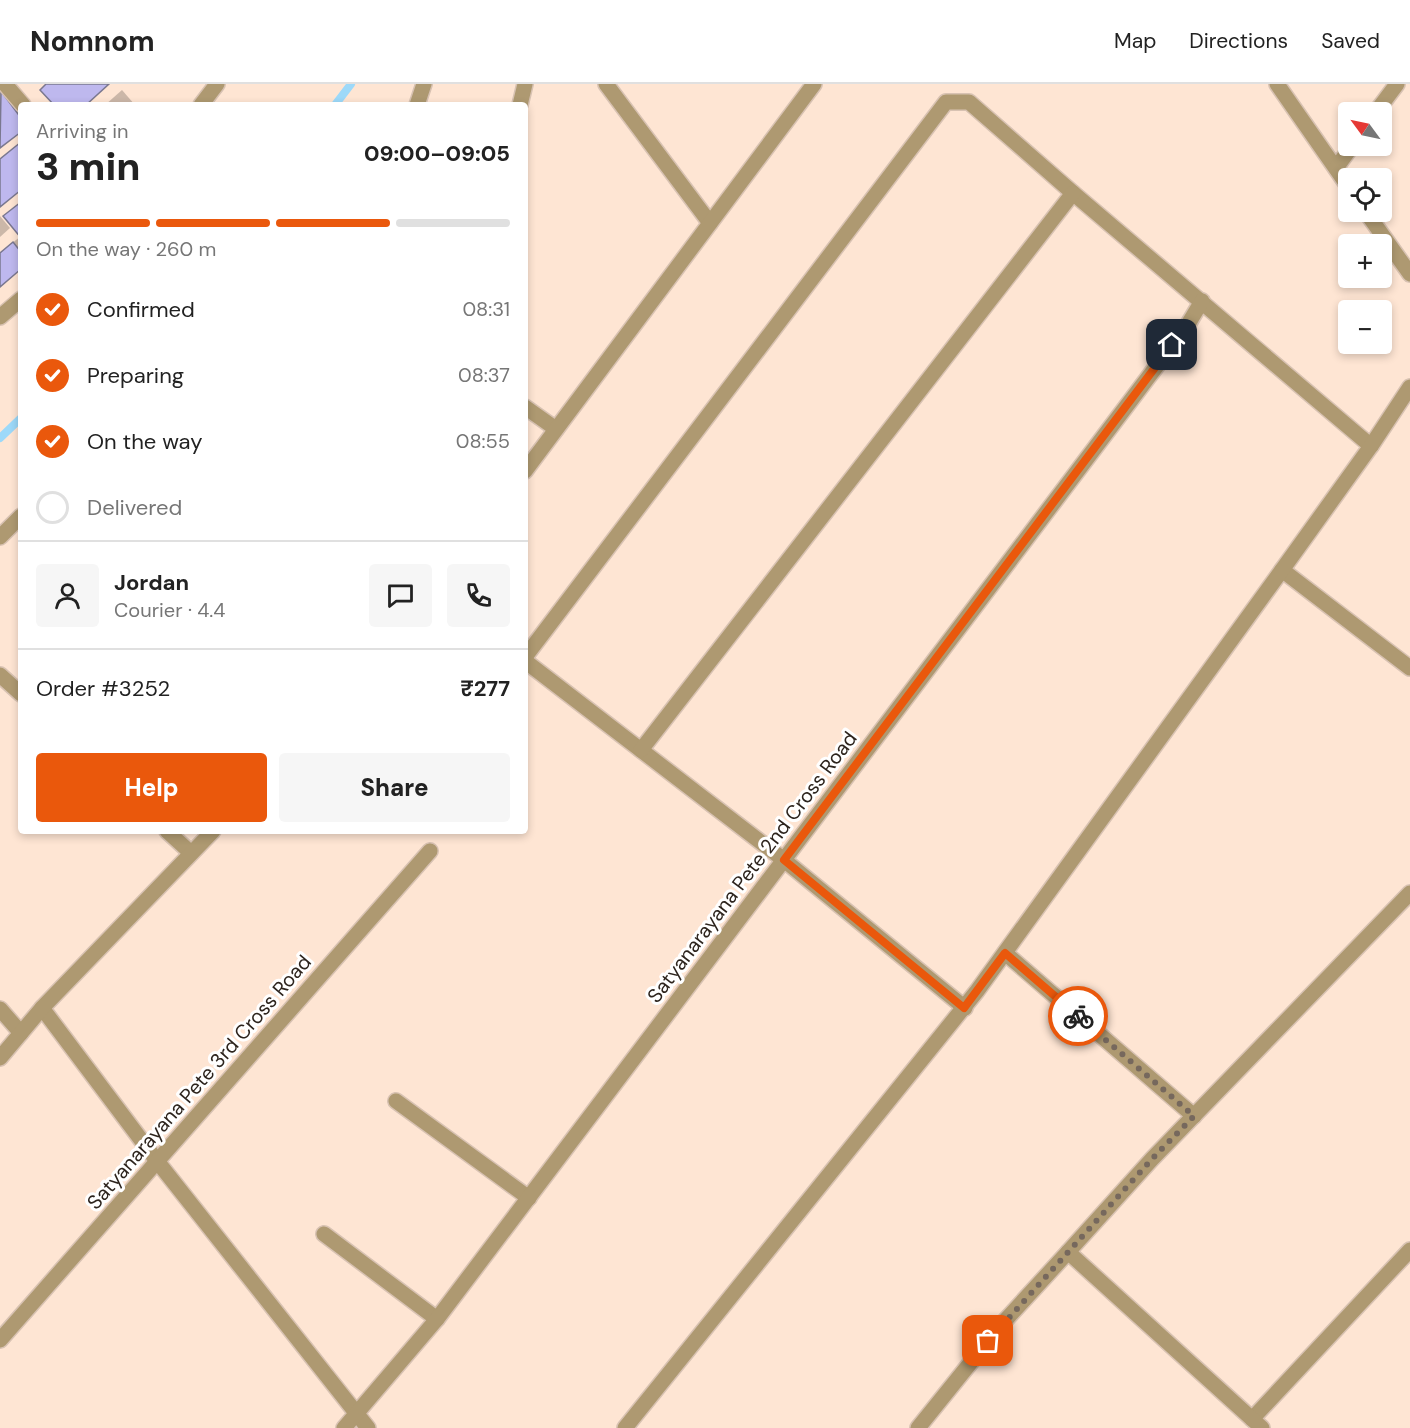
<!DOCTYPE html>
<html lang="en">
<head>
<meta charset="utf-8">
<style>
  body { margin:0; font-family:"DM Sans",sans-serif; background:#f6f6f6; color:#222; height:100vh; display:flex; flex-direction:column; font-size:22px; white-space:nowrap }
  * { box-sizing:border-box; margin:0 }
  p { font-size:20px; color:#767676 }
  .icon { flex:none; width:33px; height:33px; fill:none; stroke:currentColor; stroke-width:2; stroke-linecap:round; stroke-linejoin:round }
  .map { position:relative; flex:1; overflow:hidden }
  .side { position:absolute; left:18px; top:18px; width:510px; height:732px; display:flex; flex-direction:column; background:#fff; border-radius:6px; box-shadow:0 3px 9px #0003 }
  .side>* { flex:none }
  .needle { width:39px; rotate:303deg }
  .buttons { position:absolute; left:1338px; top:18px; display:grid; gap:12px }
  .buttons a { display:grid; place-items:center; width:54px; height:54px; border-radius:6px; background:#fff; box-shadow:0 3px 9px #0003; font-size:30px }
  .pin { position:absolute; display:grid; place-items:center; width:51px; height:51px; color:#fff; margin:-26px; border-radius:12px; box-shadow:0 3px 9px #0006 }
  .courier { position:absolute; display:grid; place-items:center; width:60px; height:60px; margin:-30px; border:4px solid #ea580c; border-radius:50%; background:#fff; color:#222; box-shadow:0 2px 8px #0007 }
  .summary em { font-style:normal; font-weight:800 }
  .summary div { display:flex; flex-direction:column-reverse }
  .summary { display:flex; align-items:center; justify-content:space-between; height:102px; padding:0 18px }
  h1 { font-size:39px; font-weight:800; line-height:45px }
  .bar { display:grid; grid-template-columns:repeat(4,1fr); gap:9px 6px; align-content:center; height:72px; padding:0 18px }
  .bar i { height:8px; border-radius:4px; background:#e0e0e0 }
  .bar .current { background:#ea580c }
  .bar p { grid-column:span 4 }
  .line { display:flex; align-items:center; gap:15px; padding:0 18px; border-top:2px solid #e0e0e0 }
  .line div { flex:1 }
  .round { display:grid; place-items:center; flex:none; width:63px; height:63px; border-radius:6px; background:#f6f6f6 }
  ol { padding:0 18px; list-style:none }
  li { display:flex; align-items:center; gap:18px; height:66px }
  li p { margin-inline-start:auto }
  li .icon { padding:6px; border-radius:50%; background:#ea580c; color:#fff; stroke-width:4 }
  li:last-child { color:#767676 }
  li i { width:33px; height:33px; border:3px solid #e0e0e0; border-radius:50% }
  .cta { display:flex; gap:12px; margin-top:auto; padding:12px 18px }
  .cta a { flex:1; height:69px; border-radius:6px; background:#ea580c; color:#fff; font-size:24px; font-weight:800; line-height:69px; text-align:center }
  .cta a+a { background:#f6f6f6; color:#222 }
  header { display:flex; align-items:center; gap:36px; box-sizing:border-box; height:84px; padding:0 30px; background:#fff; border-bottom:2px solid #e0e0e0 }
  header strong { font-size:28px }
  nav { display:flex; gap:33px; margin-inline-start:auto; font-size:21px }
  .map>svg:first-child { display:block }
  .shadow { fill:#0003 }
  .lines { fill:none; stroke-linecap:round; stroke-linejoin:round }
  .stream { stroke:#9dd9f9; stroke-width:8 }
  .building { fill:#beb8ee; stroke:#7a7890; stroke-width:1.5 }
  .minor-casing { stroke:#d8c2b2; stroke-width:18 }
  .tertiary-casing { stroke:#d8c2b2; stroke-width:18 }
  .minor { stroke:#ae9971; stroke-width:15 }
  .tertiary { stroke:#ae9971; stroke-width:15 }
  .done { stroke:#76685d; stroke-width:6; stroke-dasharray:0 10.8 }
  .route { stroke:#ea580c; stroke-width:8 }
  .labels { text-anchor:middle; stroke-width:6; stroke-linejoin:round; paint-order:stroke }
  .street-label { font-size:20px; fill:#2d241d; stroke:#fff }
</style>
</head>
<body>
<header>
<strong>Nomnom</strong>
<nav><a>Map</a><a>Directions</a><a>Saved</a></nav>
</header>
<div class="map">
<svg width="1410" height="1344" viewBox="0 0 1410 1344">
  <rect width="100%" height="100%" fill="#fee5d3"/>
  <!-- shadow -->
  <g class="shadow">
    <polygon points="9,1 21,21 21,46 0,62 0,8"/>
    <polygon points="122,6 135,21 105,21"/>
    <polygon points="21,118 21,184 0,201 0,169 21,152 5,132"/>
    <polygon points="0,132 10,144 0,153"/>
  </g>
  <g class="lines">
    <!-- stream -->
    <g class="stream">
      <polyline points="335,21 351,0"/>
      <polyline points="0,354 21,334"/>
    </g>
  </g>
  <!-- building -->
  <g class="building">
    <polygon points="46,0 109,0 86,21 54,21 40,6"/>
    <polygon points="1,7 21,34 21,48 0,64"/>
    <polygon points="21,58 21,106 0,123 0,75"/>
    <polygon points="21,118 21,154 3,132"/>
    <polygon points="13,158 21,168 21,185 0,203 0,169"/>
  </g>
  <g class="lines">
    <!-- minor casing -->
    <g class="minor-casing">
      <g id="minor">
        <polyline points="5,0 23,21"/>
        <polyline points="606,0 710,139"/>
        <polyline points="1277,0 1348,102"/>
        <polyline points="201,21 217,0"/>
        <polyline points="417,21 424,0"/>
        <polyline points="520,21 525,0"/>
        <polyline points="1376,28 1397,0"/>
        <polyline points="1336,84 1352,62"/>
        <polyline points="1366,128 1410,190"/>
        <polyline points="0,233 21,215"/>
        <polyline points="525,323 556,345"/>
        <polyline points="525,387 814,0"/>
        <polyline points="0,453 21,432"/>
        <polyline points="1282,486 1410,584"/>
        <polyline points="525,573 946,18 969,18 1073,109 1371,362"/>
        <polyline points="525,577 784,776 965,924"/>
        <polyline points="0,591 21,610"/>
        <polyline points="641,666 1073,109"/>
        <polyline points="167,747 191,769"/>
        <polyline points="1005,869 1194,1032"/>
        <polyline points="42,924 157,1077 368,1344"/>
        <polyline points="0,925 21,949"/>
        <polyline points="0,974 42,924 213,747"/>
        <polyline points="396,1017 529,1114"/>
        <polyline points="324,1150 437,1235"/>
        <polyline points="1068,1168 1152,1075 1410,809"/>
        <polyline points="0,1256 430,767"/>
        <polyline points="1252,1335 1410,1166"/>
        <polyline points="344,1344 437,1235 1187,242 1202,217"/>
        <polyline points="625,1344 977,907 1282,486 1371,362 1410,303"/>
      </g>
    </g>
    <!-- tertiary casing -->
    <g class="tertiary-casing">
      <polyline id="tertiary" points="918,1344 1001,1241 1068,1168 1262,1344"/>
    </g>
    <!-- minor -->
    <use href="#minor" class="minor"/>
    <!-- tertiary -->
    <use href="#tertiary" class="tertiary"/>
  </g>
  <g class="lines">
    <!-- done -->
    <polyline class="done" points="988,1257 1152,1075 1194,1032 1078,932"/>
    <!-- route -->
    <polyline class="route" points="1078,932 1005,869 964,924 784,776 1172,261"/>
  </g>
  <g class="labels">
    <!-- street labels -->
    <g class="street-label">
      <text transform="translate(752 783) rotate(-53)" y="7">Satyanarayana Pete 2nd Cross Road</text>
      <text transform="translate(199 998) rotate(-49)" y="7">Satyanarayana Pete 3rd Cross Road</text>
    </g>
  </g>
</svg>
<div class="buttons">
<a><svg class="needle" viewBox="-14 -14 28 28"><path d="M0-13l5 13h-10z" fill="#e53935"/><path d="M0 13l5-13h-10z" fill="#767676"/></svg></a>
<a><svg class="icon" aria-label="locate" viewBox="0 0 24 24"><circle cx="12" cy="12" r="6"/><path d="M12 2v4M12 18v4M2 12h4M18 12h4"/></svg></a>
<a>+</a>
<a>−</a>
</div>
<div class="pin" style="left:988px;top:1257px;background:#ea580c"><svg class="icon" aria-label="bag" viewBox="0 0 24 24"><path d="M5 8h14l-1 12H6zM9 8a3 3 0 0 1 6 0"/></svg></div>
<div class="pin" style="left:1172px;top:261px;background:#1f2937"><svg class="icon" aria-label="home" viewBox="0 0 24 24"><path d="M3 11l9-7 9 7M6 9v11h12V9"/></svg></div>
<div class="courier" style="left:1078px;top:932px"><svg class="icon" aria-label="bike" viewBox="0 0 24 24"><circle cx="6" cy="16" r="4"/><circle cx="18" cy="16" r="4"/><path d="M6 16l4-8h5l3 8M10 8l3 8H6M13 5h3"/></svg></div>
<section class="side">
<div class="summary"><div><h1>3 min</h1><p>Arriving in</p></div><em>09:00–09:05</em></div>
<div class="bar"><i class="current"></i><i class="current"></i><i class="current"></i><i></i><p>On the way · 260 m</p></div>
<ol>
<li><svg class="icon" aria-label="check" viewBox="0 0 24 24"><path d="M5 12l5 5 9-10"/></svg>Confirmed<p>08:31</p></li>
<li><svg class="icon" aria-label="check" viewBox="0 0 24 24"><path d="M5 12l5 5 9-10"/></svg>Preparing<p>08:37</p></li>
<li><svg class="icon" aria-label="check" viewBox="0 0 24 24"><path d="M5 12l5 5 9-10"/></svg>On the way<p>08:55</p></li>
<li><i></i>Delivered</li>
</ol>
<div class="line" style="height:108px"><a class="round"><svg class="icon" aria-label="person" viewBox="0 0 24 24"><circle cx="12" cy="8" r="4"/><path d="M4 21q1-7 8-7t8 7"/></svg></a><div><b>Jordan</b><p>Courier · 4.4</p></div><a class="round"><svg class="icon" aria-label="chat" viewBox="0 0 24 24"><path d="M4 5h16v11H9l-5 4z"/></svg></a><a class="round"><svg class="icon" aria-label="phone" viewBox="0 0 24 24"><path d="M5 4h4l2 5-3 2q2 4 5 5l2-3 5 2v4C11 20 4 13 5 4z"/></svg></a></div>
<div class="line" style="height:78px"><div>Order #3252</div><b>₹277</b></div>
<div class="cta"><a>Help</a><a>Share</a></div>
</section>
</div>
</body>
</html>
